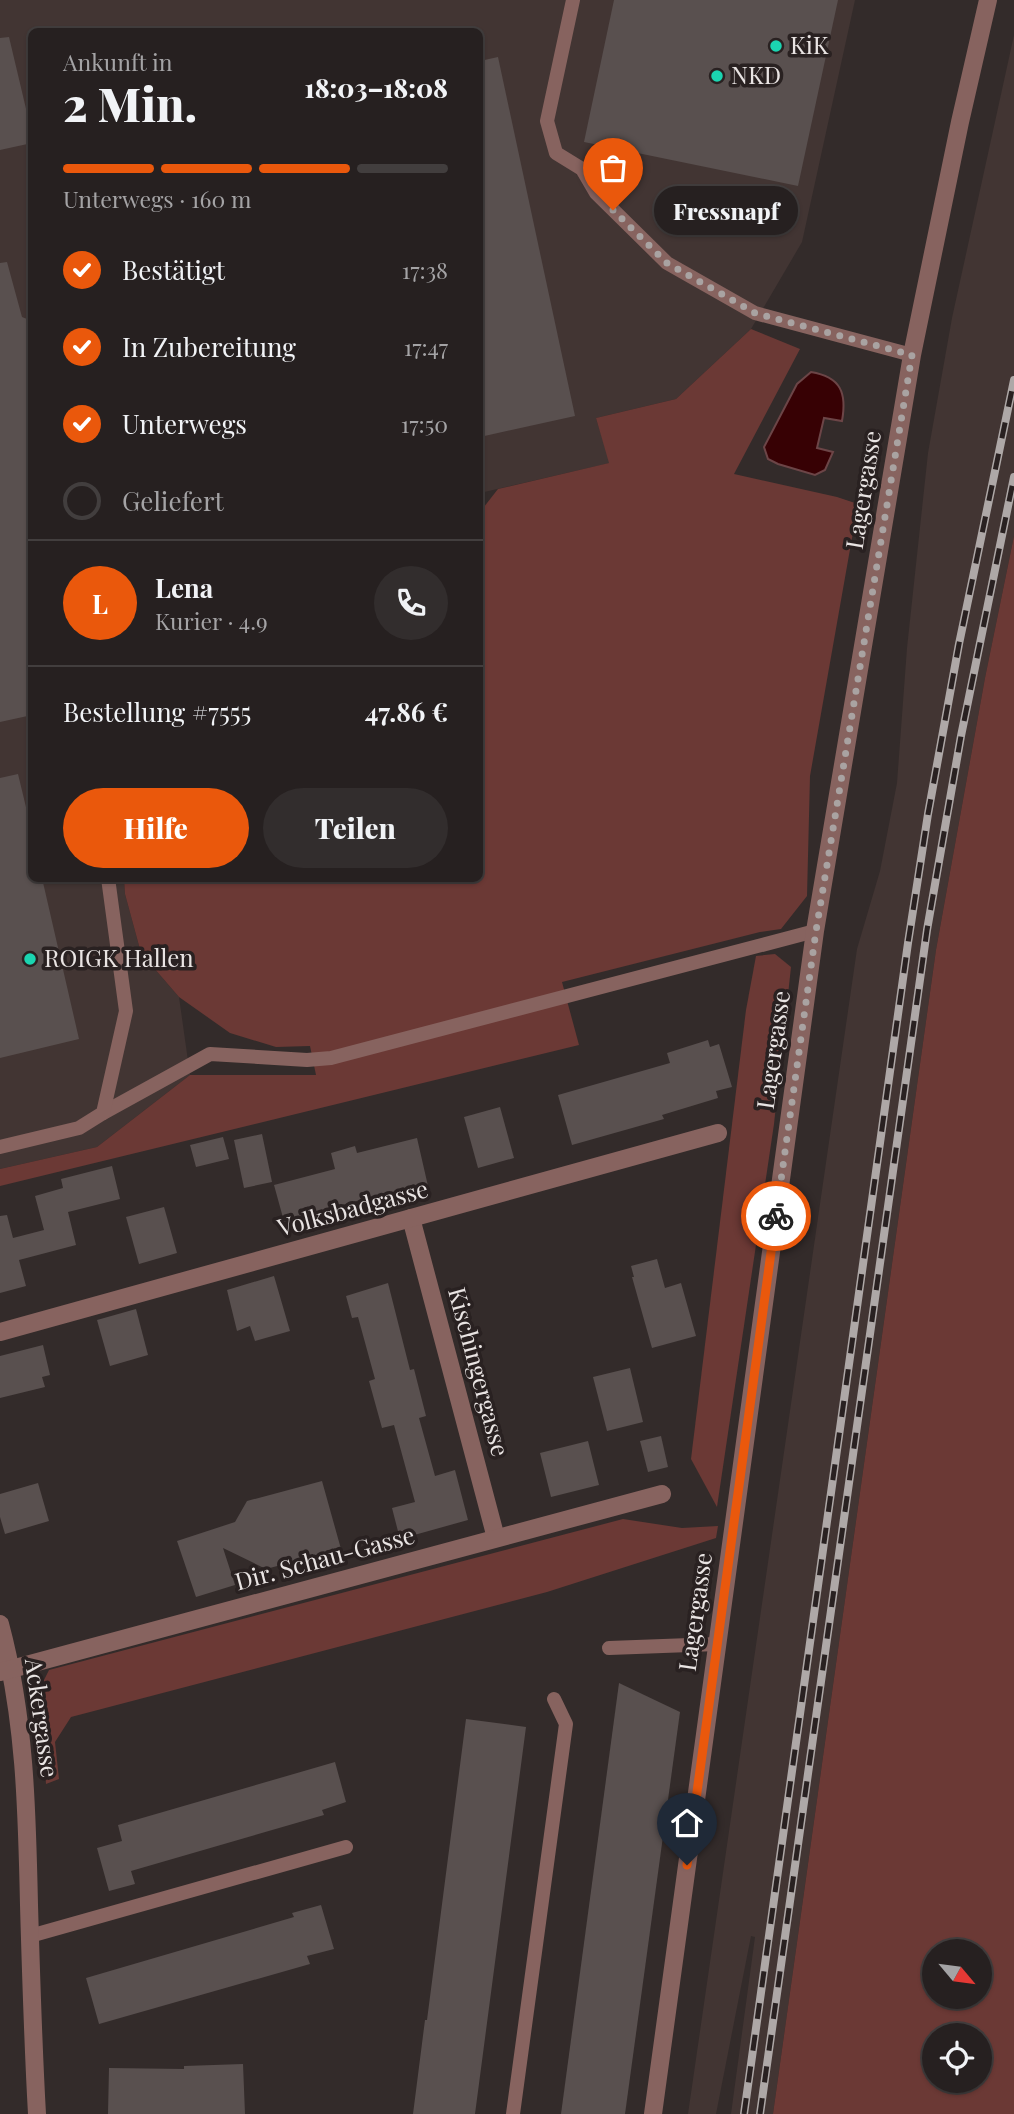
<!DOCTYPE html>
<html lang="de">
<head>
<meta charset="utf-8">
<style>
  body { margin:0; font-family:"Playfair Display",serif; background:#322d2d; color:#f1f3f6; height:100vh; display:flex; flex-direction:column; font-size:26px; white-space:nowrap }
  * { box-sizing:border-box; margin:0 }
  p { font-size:23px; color:#a4a3a5 }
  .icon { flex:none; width:38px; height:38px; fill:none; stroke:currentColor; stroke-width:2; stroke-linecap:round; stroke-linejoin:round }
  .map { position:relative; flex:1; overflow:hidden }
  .panel { position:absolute; left:28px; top:28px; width:455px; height:854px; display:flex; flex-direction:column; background:#262020; border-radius:10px; box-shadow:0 2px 5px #0004,0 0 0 2px #423e3e }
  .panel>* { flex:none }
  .needle { width:46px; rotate:119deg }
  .fabs { position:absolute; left:922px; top:1939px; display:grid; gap:14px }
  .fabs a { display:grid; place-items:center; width:70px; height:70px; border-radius:50%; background:#262020; box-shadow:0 2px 5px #0004,0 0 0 2px #423e3e; font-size:35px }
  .pin { position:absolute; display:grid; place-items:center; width:60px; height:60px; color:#fff; margin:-72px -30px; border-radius:50% 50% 50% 0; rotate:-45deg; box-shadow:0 0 7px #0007 }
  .pin .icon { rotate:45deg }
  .courier { position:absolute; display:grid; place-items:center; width:70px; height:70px; margin:-35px; border:5px solid #ea580c; border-radius:50%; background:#fff; color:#222; box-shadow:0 2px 9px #0007 }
  .bubble { position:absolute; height:49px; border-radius:24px; background:#262020; box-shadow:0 2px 5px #0004,0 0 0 2px #423e3e; font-size:23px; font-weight:800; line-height:49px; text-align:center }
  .head em { font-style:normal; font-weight:800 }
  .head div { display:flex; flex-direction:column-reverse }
  .head { display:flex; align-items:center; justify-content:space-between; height:119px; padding:0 35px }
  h1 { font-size:46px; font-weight:800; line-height:52px }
  .bar { display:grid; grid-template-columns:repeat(4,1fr); gap:10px 7px; align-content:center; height:84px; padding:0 35px }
  .bar i { height:9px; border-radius:5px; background:#423e3e }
  .bar .on { background:#ea580c }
  .bar p { grid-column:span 4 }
  .line { display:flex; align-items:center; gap:18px; padding:0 35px; border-top:2px solid #423e3e }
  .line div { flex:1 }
  .round { display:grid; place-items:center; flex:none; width:74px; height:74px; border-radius:37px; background:#322d2d }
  ol { padding:0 35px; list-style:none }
  li { display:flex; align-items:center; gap:21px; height:77px }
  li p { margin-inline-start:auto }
  li .icon { padding:7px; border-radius:50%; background:#ea580c; color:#fff; stroke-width:4 }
  li:last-child { color:#a4a3a5 }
  li i { width:38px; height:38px; border:4px solid #423e3e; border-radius:50% }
  .button { display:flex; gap:14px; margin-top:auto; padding:14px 35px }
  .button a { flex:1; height:80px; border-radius:42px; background:#ea580c; color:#fff; font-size:28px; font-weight:800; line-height:80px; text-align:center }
  .button a+a { background:#322d2d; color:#f1f3f6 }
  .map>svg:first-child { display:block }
  .built { fill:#423533 }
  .green { fill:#6b3935; fill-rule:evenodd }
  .water { fill:#370104; stroke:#6c4547; stroke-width:2 }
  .building { fill:#59504f }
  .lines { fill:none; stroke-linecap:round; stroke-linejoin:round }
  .service { stroke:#87635f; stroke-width:14 }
  .minor { stroke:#87635f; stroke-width:18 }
  .rail-casing { stroke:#aea8a7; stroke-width:8 }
  .rail { stroke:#292121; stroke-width:5; stroke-dasharray:16; stroke-linecap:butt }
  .done { stroke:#a9a3a2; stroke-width:7; stroke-dasharray:0 12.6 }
  .route { stroke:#ea580c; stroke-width:9 }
  .poi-dot { fill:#1bd5b1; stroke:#292121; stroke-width:2.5 }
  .labels { text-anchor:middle; stroke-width:7; stroke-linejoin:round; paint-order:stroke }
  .poi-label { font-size:24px; fill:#e9e4e3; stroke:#292121; text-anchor:start }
  .street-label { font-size:24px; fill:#e9e4e3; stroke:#292121 }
</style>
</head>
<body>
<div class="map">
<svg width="1014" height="2114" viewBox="0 0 1014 2114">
  <rect width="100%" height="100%" fill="#332b2a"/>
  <!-- built -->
  <g class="built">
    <polygon points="0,0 855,0 802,242 751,329 676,399 596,418 610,463 480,493 480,32 32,32 32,878 124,879 125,894 141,953 179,997 190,1075 97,1147 0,1169"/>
    <polygon points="1014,35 1014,536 985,678 936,950 773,2114 731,2114 755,1937 751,1936 716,2114 688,2114 857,949 880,871 897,783 907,648 928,453 952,318"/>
  </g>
  <!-- green -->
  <g class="green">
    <polygon points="751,329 800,349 734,474 837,497 858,504 810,776 807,896 781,929 760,932 562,982 579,1045 0,1186 0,1169 97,1147 190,1075 316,1075 310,1046 276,1047 230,1033 179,997 141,953 125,894 124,879 480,878 480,512 498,489 609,463 596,418 676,399"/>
    <path d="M1014 536V2114H773L936 950 985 678ZM934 1951H980V1997H934ZM934 2035H980V2081H934Z"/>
    <polygon points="775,954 791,967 774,1124 717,1507 691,1459 746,1010 756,956"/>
    <polygon points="623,1519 682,1528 718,1526 716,1538 547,1592 71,1717 55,1742 59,1779 46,1784 43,1737 44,1680 49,1670"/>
  </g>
  <!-- water -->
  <path class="water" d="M811 372C841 377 847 393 842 421L824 418 817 448 833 452 825 470 815 475 778 464 768 459 764 447 797 384Z"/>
  <!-- building -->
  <g class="building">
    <polygon points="614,0 838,0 798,186 584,142"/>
    <polygon points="9,37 32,134 32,143 0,150 0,38"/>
    <polygon points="498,57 575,416 480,437 480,61"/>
    <polygon points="7,262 22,317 32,321 32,715 0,722 0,263"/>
    <polygon points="18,774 32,832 32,878 42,878 79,1039 0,1058 0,778"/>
    <polygon points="708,1040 710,1047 719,1044 732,1087 716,1091 718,1098 662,1115 664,1119 572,1145 558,1095 670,1063 667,1053"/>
    <polygon points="500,1107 514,1158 478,1168 464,1117"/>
    <polygon points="262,1134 272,1182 244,1188 234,1140"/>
    <polygon points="223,1137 229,1159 196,1167 190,1145"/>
    <polygon points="417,1138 428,1186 389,1195 389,1192 320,1211 321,1216 285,1225 274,1185 335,1169 331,1153 355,1146 357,1153"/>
    <polygon points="112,1166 120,1199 68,1212 76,1245 19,1260 26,1286 0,1293 0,1216 7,1215 13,1238 44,1230 35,1196 63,1188 61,1179"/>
    <polygon points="164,1207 177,1253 139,1264 126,1217"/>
    <polygon points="657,1259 665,1288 681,1283 696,1336 652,1348 632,1277 634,1277 631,1266"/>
    <polygon points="274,1276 290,1331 255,1341 250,1326 237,1331 227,1290"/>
    <polygon points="388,1283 410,1370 414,1369 426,1416 419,1418 435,1476 455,1470 468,1520 400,1539 392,1508 415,1502 394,1425 382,1428 369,1381 375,1379 358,1317 352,1318 346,1296"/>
    <polygon points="136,1309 148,1355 110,1366 97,1320"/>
    <polygon points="43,1345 50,1375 42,1377 45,1387 0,1398 0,1356"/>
    <polygon points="630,1368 643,1422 607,1431 593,1377"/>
    <polygon points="661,1436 668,1467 648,1472 640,1441"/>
    <polygon points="588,1441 599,1485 551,1497 540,1453"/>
    <polygon points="322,1481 341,1549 266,1569 223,1548 235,1585 196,1597 177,1541 235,1522 247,1501"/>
    <polygon points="38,1483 49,1521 5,1534 0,1517 0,1494"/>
    <polygon points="619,1683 680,1712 625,2114 561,2114"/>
    <polygon points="466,1719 526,1727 475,2114 413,2114 425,2020 427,2020"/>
    <polygon points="335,1762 346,1802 322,1810 324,1815 131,1871 135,1884 109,1891 97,1848 122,1841 118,1825"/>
    <polygon points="321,1905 334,1949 307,1956 310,1964 99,2024 86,1978 294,1917 292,1913"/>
    <polygon points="243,2064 245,2114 108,2114 109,2068 184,2069 184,2066"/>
  </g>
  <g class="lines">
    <!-- service -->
    <g class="service">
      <polyline points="573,0 547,121 556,153 582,169 596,193 667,263 755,313 912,355"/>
      <polyline points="103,1113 210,1054 307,1060 331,1058 815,931"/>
      <polyline points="0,1147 79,1128 103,1113 126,1011 108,878"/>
      <polyline points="609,1648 717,1644"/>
      <polyline points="30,1936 346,1847"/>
      <polyline points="513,2114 566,1724 554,1699"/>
    </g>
    <!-- minor -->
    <g class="minor">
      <polyline points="411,1218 496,1538"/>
      <polyline points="0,1332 718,1133"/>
      <path d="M0 1624C25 1717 27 1809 29 1905 31 1975 33 2044 37 2114"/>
      <polyline points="0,1672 662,1494"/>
      <polyline points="653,2114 815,931 912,355 960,122 988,0"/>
    </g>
    <!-- rail casing -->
    <g class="rail-casing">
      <g id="rail">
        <polyline points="744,2114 908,943 928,814 959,644 1014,380"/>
        <polyline points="760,2114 927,930 961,736 1014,477"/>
      </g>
    </g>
    <!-- rail -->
    <use href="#rail" class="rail"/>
  </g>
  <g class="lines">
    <!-- done -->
    <polyline class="done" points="613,210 667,263 755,313 912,355 816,931 776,1216"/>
    <!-- route -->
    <polyline class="route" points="687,1865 776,1216"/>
  </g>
  <!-- markers -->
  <g class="poi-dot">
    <circle cx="776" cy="46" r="7"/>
    <circle cx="717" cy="76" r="7"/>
    <circle cx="30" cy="959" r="7"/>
  </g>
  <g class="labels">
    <!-- poi labels -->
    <g class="poi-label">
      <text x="790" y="54">KiK</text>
      <text x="731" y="84">NKD</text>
      <text x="44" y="967">ROIGK Hallen</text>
    </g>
    <!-- street labels -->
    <g class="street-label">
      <text transform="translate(864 490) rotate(-81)" y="8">Lagergasse</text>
      <text transform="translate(774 1050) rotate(-82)" y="8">Lagergasse</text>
      <text transform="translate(353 1209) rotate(-15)" y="8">Volksbadgasse</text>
      <text transform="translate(478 1372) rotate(75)" y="8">Kischingergasse</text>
      <text transform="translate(325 1559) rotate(-15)" y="8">Dir. Schau-Gasse</text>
      <text transform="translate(696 1612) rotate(-82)" y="8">Lagergasse</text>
      <text transform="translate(41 1718) rotate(82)" y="8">Ackergasse</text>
    </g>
  </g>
</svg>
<div class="fabs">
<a><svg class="needle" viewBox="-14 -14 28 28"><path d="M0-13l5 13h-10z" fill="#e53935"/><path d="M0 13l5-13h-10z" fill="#a4a3a5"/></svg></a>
<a><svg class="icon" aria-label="locate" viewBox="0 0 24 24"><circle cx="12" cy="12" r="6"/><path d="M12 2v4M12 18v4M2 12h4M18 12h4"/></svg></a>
</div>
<div class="pin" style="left:613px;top:210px;background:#ea580c"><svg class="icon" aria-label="bag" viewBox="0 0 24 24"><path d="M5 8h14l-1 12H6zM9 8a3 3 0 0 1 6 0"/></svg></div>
<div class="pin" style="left:687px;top:1865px;background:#1f2937"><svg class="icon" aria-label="home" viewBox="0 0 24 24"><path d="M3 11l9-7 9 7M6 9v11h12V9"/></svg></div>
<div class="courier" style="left:776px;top:1216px"><svg class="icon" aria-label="bike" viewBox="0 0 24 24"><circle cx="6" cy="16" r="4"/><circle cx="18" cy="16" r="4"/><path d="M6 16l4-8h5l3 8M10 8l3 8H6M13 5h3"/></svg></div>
<div class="bubble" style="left:654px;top:186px;width:144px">Fressnapf</div>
<section class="panel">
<div class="head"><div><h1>2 Min.</h1><p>Ankunft in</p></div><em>18:03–18:08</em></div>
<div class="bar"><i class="on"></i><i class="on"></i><i class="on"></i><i></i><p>Unterwegs · 160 m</p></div>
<ol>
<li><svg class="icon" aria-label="check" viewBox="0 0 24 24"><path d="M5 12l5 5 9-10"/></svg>Bestätigt<p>17:38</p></li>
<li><svg class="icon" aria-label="check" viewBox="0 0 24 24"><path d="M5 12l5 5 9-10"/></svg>In Zubereitung<p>17:47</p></li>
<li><svg class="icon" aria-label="check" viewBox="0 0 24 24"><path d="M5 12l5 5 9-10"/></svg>Unterwegs<p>17:50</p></li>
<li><i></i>Geliefert</li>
</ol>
<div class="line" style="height:126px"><b class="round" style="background:#ea580c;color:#fff">L</b><div><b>Lena</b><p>Kurier · 4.9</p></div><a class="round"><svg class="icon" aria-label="phone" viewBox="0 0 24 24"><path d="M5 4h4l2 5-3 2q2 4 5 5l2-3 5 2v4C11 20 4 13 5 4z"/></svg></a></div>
<div class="line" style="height:91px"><div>Bestellung #7555</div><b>47.86 €</b></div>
<div class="button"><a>Hilfe</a><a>Teilen</a></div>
</section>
</div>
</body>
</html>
